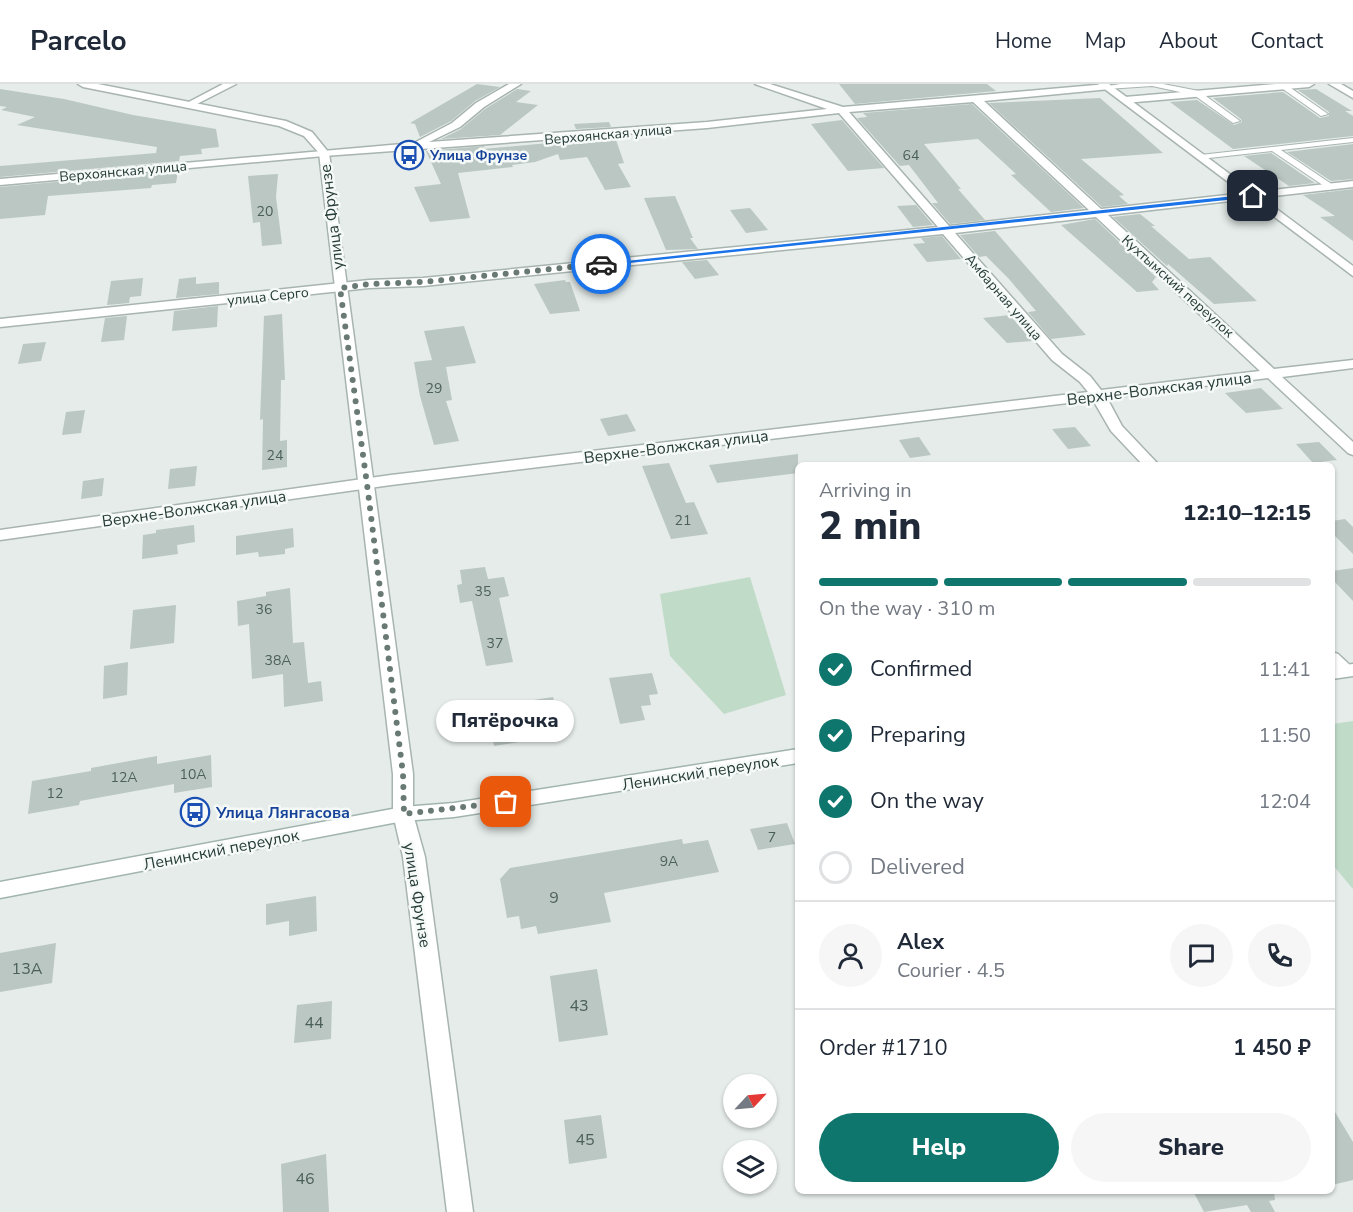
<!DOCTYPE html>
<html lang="en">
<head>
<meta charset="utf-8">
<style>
  body { margin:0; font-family:"Nunito Sans",sans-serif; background:#f6f6f7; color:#1f2937; height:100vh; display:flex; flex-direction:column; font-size:22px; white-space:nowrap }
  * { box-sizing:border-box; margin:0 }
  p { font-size:20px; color:#747a83 }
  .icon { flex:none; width:33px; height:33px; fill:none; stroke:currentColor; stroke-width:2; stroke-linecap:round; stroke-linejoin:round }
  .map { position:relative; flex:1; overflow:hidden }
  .drawer { position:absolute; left:795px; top:378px; width:540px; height:732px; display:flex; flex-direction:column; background:#fff; border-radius:9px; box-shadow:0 2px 4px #0004 }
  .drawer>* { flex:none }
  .needle { width:39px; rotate:64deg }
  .fabs { position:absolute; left:723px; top:990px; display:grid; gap:12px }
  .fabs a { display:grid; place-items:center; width:54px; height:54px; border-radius:50%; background:#fff; box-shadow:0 2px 4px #0004; font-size:30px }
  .pin { position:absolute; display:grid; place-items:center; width:51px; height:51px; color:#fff; margin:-26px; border-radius:12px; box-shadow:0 3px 9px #0006 }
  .courier { position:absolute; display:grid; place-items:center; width:60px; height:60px; margin:-30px; border:4px solid #1a73e8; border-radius:50%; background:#fff; color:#222; box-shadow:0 2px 8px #0007 }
  .bubble { position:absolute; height:42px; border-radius:21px; background:#fff; box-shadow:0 2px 4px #0004; font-size:20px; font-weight:800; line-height:42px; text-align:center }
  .overview em { font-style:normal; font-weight:800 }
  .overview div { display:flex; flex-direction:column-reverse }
  .overview { display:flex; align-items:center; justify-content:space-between; height:102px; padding:0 24px }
  h1 { font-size:39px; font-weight:800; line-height:45px }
  .bar { display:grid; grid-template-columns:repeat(4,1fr); gap:9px 6px; align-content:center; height:72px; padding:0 24px }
  .bar i { height:8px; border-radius:4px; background:#e0e1e3 }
  .bar .current { background:#0f766e }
  .bar p { grid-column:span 4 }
  .line { display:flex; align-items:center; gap:15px; padding:0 24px; border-top:2px solid #e0e1e3 }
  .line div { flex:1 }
  .round { display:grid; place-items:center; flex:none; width:63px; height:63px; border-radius:32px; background:#f6f6f7 }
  ol { padding:0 24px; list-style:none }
  li { display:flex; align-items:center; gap:18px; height:66px }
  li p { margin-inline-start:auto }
  li .icon { padding:6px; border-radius:50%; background:#0f766e; color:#fff; stroke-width:4 }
  li:last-child { color:#747a83 }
  li i { width:33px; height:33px; border:3px solid #e0e1e3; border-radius:50% }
  .primary-button { display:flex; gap:12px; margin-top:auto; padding:12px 24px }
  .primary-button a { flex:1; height:69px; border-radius:36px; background:#0f766e; color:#fff; font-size:24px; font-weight:800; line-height:69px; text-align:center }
  .primary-button a+a { background:#f6f6f7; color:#1f2937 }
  header { display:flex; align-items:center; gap:36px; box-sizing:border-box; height:84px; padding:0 30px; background:#fff; border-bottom:2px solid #e0e1e3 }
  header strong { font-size:28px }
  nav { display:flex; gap:33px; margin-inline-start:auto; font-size:21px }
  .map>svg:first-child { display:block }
  .green { fill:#c1dbc9 }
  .building { fill:#bbc7c2 }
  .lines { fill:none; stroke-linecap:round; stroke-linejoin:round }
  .service-casing { stroke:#a8b4b0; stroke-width:2 }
  .minor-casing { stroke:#a8b4b0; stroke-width:3 }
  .tertiary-casing { stroke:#a8b4b0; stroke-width:3 }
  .secondary-casing { stroke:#a2b4ae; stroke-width:3 }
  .service { fill:#fff; fill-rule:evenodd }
  .minor { fill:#fff; fill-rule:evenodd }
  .tertiary { fill:#fff; fill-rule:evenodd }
  .secondary { fill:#fff; fill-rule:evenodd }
  .route { fill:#1a73e8 }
  .done { stroke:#697a75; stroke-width:6; stroke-dasharray:0 10.8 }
  .labels { text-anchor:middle; stroke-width:5; stroke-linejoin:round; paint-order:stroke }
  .far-street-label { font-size:14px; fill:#263c37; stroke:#f5f9f7 }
  .far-transit-label { font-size:14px; font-weight:bold; fill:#164399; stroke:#f5f9f7; text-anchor:start }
  .number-label { font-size:14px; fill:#4b5f5a }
  .street-label { font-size:16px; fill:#263c37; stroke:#f5f9f7 }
  .transit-label { font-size:16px; font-weight:bold; fill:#164399; stroke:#f5f9f7; text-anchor:start }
  .near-number-label { font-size:16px; fill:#4b5f5a }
</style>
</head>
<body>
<header>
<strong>Parcelo</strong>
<nav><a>Home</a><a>Map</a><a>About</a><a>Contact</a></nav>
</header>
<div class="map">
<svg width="1353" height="1128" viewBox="0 0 1353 1128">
  <rect width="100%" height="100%" fill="#e5ece9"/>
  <!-- green -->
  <g class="green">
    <polygon points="750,493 786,611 724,630 670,572 660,510"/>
    <polygon points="1353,637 1353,805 1332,780 1332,640"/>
  </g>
  <!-- building -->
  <g class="building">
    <polygon points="477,0 500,3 475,17 451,37 420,53 415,40 410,39"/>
    <polygon points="839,0 987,0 996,7 855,20"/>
    <polygon points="0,5 64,15 133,31 216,45 219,63 201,65 202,70 180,72 179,77 0,93 0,82 156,69 157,63 17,41 35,33 1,26 7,23 0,22"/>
    <polygon points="517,5 531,7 516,18 538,21 500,51 441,55 461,45 485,25"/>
    <polygon points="1316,5 1352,27 1345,27 1353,32 1353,52 1233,65 1170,18 1197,16 1234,41 1242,38 1241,35 1213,14 1283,8 1320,34 1329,32 1329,28 1298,6"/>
    <polygon points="1100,14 1163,69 1081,75 1124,111 1119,112 1128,120 1102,123 989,19"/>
    <polygon points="972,20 1084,124 1051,128 1011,91 1016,90 978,55 924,60 961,105 958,105 985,136 950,140 932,119 938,119 909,81 900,82 857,34 867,33 863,29"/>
    <polygon points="842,36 884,84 848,87 811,40"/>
    <polygon points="609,38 611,43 576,45 574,40"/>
    <polygon points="615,53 624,79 618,80 631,103 605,106 587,73 560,76 558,70 535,78 512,81 513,83 458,89 470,134 430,138 414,103 441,100 426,67 485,62 482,65"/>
    <polygon points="1353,60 1353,95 1331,97 1287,68"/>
    <polygon points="1271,69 1315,99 1289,102 1244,72"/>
    <polygon points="178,87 176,99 152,101 151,104 48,112 45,131 0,135 0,103"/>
    <polygon points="278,90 276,113 282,160 262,162 260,138 253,139 248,92"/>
    <polygon points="1353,105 1353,157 1320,133 1335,132 1303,111"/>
    <polygon points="675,112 693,154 690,154 698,165 666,166 644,114"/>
    <polygon points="916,121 933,141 913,143 897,122"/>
    <polygon points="750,124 768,146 746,149 730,126"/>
    <polygon points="1140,130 1155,142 1151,142 1189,175 1210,173 1257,217 1214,220 1168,180 1167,182 1113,133"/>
    <polygon points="1095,135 1156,193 1152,198 1159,206 1137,208 1061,141"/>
    <polygon points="995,147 1029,186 1086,251 1051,255 1028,228 1036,227 1009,195 986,172 979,173 960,151"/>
    <polygon points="942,152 961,175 927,178 913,160 925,159 921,154"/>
    <polygon points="613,153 620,170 598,172 591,155"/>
    <polygon points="707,176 719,191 695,195 682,178"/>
    <polygon points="196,193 196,200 219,198 219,210 176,214 179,195"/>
    <polygon points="143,194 141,212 130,213 129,219 107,221 111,197"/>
    <polygon points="565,196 566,198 570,198 580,227 550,230 534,200"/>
    <polygon points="218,222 217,243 172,247 174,227"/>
    <polygon points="282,230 285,296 281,296 280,357 287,356 287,383 262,386 263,335 260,336 264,232"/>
    <polygon points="1010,231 1032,257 1007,259 983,234"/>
    <polygon points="127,232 124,256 101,258 105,234"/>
    <polygon points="464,242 476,279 446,283 452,316 446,317 459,357 434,361 420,312 414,278 432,276 424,247"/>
    <polygon points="46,258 41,277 18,280 23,260"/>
    <polygon points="1261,304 1283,325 1246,329 1225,309"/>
    <polygon points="85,326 81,349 62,351 66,328"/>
    <polygon points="627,330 636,347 608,352 600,335"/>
    <polygon points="1075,343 1091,362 1068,365 1052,345"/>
    <polygon points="919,353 931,371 910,374 899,356"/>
    <polygon points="1319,358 1337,376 1313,379 1296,360"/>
    <polygon points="798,370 798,389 717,399 709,381"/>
    <polygon points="669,379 686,419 694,418 708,450 671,455 642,382"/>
    <polygon points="197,382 195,402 168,405 170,385"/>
    <polygon points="104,394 102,412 81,415 83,397"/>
    <polygon points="1345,435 1353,443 1353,470 1332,449 1332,437"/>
    <polygon points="194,441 195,458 177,461 178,470 142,475 143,451 156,449 156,446"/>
    <polygon points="293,444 294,463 285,465 285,470 259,473 258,468 236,471 236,452"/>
    <polygon points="485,483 488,495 504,493 509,512 499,514 513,578 486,582 472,517 460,519 457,501 462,500 460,486"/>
    <polygon points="1353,484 1353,517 1332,495 1332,487"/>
    <polygon points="290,504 293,559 304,558 308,599 321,597 323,617 284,623 283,590 252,595 249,540 238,542 237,517 266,512 266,508"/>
    <polygon points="176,521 174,559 130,565 133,526"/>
    <polygon points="128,578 127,611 103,615 104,582"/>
    <polygon points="652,589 658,610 649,611 651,621 641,622 645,636 620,640 609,594"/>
    <polygon points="553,613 558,635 561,634 565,651 494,662 490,635 529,629 527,617"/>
    <polygon points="211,671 212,703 174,709 174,700 80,717 79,721 28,730 32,697 91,687 91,684 157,672 157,680"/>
    <polygon points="787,739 795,760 758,766 750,745"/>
    <polygon points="682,755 683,760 708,756 719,788 604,809 611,838 538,850 536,842 521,845 519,832 507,834 500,795 510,784"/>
    <polygon points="316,812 317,847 289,852 289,837 266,841 266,820"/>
    <polygon points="56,859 52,899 0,908 0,869"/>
    <polygon points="597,885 608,951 559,958 550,892"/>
    <polygon points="332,917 331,955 294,959 297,921"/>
    <polygon points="1332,1023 1353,1058 1353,1096 1332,1101"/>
    <polygon points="601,1031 607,1074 569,1080 564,1036"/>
    <polygon points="326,1070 329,1128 283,1128 281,1080"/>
    <polygon points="1193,1107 1274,1107 1275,1116 1269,1117 1275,1128 1251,1128 1247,1121 1204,1128"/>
  </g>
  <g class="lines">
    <!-- service casing -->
    <g class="service-casing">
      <g id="service">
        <polygon points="1163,0 1199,7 1240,37 1233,39 1194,11 1152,2 1107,5 1103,3 1120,0"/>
        <polygon points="1276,0 1285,0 1328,30 1321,32"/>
        <polygon points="1353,54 1353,58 1281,66 1333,101 1334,103 1330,106 1272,67 1200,75 1196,73 1200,71"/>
      </g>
    </g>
    <!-- minor casing -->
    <g class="minor-casing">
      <g id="minor">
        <polygon points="223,0 236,0 193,22 185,20"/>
        <path d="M509 0H521L484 23 460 43 429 58 707 38 827 25 755 0H770L843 23 1107 0 1110 1V5L984 17 1101 125 1353 97V103L1108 131 1274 285 1353 276V284L1282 293 1353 358V371L1348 369 1268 294 1107 314 1122 342 1159 381H1143L1111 347 1093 316 391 401 0 456V446L391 391 1088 308 1080 298 1052 276 943 150 423 202 369 204 0 243V235L369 196 423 194 938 143 839 29 707 44 324 72 0 101V95L414 59 452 39 476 19ZM973 18 1089 126 949 142 849 28ZM1096 133 1260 287 1101 306 1090 292 1062 270 955 149Z"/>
        <polygon points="1276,0 1314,0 1309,3 1125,19 1120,16 1125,13"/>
        <polygon points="1329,0 1341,0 1353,7 1353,14"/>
        <polygon points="1332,568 1338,570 1352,583 1352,591 1340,591 1332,584"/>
        <polygon points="403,723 410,725 413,730 425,773 473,1128 447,1128 403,773 393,730 396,725"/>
      </g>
    </g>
    <!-- tertiary casing -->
    <g class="tertiary-casing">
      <g id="tertiary">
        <polygon points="78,0 98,0 286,37 312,48 329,69 413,690 413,730 410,735 403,737 396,735 393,730 393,690 319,69 304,52 279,42 83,3"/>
        <polygon points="1098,0 1109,0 1353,182 1353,192"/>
      </g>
    </g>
    <!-- secondary casing -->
    <g class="secondary-casing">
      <g id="secondary">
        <polygon points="1353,580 1353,592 1332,595 1332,583"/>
        <polygon points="798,665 798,679 454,733 403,737 0,814 0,798 403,723 454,719"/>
      </g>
    </g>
    <!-- service -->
    <use href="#service" class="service"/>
    <!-- minor -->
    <use href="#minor" class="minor"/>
    <!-- tertiary -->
    <use href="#tertiary" class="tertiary"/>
    <!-- secondary -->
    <use href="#secondary" class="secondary"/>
  </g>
  <!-- route -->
  <polygon class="route" points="1253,110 1255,113 601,182 598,180"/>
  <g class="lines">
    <!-- done -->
    <polyline class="done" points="506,718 404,730 403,690 367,400 340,204 369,200 423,198 601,180"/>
  </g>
  <!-- icons -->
  <defs>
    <g id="bus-ring" transform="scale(1.5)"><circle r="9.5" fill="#f5f9f7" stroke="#1a4fb4" stroke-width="1.5"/><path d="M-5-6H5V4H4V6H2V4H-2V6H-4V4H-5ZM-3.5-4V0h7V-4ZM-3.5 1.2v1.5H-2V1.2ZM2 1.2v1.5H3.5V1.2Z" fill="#1a4fb4"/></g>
  </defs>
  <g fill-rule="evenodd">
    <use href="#bus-ring" x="409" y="71"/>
    <use href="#bus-ring" x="195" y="728"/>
  </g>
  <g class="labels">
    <!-- far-street labels -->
    <g class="far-street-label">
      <text transform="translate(608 50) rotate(-5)" y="5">Верхоянская улица</text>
      <text transform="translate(123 87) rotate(-5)" y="5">Верхоянская улица</text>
      <text transform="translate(1178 202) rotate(42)" y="5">Кухтымский переулок</text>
      <text transform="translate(268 212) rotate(-6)" y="5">улица Серго</text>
      <text transform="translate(1004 213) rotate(49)" y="5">Амбарная улица</text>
    </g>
    <!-- far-transit labels -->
    <g class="far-transit-label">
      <text x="430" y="76">Улица Фрунзе</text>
    </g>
    <!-- number labels -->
    <g class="number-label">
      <text x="911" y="76">64</text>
      <text x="265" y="132">20</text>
      <text x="434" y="309">29</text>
      <text x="275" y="376">24</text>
      <text x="683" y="441">21</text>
      <text x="483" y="512">35</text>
      <text x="264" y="530">36</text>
      <text x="495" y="564">37</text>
      <text x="278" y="581">38А</text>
      <text x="193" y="695">10А</text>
      <text x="124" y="698">12А</text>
      <text x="55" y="714">12</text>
      <text x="772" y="758">7</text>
      <text x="669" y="782">9А</text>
    </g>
    <!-- street labels -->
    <g class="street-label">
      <text transform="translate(331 133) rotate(-97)" y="6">улица Фрунзе</text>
      <text transform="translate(1159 304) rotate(-7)" y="6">Верхне-Волжская улица</text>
      <text transform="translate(676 362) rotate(-7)" y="6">Верхне-Волжская улица</text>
      <text transform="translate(194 424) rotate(-8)" y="6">Верхне-Волжская улица</text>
      <text transform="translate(700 688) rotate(-9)" y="6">Ленинский переулок</text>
      <text transform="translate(221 765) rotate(-11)" y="6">Ленинский переулок</text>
      <text transform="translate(418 811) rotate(81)" y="6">улица Фрунзе</text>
    </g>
    <!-- transit labels -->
    <g class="transit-label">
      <text x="216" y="734">Улица Лянгасова</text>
    </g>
    <!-- near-number labels -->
    <g class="near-number-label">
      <text x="554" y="819">9</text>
      <text x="27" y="890">13А</text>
      <text x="579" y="927">43</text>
      <text x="314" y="944">44</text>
      <text x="585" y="1061">45</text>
      <text x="305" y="1100">46</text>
    </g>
  </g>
</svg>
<div class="fabs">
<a><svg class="needle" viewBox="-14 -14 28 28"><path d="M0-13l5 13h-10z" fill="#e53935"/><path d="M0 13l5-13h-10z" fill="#747a83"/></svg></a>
<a><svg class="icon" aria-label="layers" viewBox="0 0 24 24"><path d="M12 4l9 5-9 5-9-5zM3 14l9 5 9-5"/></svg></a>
</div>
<div class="pin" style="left:506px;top:718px;background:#ea580c"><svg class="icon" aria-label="bag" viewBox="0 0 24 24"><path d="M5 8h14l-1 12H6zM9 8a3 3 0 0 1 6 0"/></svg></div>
<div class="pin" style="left:1253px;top:112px;background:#1f2937"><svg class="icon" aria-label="home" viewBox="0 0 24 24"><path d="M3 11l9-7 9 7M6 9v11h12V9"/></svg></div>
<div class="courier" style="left:601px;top:180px"><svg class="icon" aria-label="car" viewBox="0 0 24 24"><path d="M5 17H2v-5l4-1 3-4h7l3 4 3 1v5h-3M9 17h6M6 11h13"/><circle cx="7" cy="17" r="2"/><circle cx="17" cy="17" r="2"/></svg></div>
<div class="bubble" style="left:436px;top:616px;width:138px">Пятёрочка</div>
<section class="drawer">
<div class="overview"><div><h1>2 min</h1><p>Arriving in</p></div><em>12:10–12:15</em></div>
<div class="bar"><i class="current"></i><i class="current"></i><i class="current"></i><i></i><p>On the way · 310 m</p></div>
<ol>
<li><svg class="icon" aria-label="check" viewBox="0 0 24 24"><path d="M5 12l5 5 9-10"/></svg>Confirmed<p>11:41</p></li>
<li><svg class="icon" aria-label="check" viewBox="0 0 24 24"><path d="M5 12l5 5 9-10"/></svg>Preparing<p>11:50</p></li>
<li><svg class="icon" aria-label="check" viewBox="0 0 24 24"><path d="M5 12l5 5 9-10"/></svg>On the way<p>12:04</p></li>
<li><i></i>Delivered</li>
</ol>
<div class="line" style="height:108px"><a class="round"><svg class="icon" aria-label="person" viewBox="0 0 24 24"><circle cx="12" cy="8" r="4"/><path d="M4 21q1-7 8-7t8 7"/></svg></a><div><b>Alex</b><p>Courier · 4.5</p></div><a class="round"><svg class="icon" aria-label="chat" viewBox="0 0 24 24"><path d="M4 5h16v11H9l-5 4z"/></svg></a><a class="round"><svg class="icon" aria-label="phone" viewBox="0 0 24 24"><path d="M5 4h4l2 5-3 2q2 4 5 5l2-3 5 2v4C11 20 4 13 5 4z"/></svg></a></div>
<div class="line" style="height:78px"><div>Order #1710</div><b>1 450 ₽</b></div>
<div class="primary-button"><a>Help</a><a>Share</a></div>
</section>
</div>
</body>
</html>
